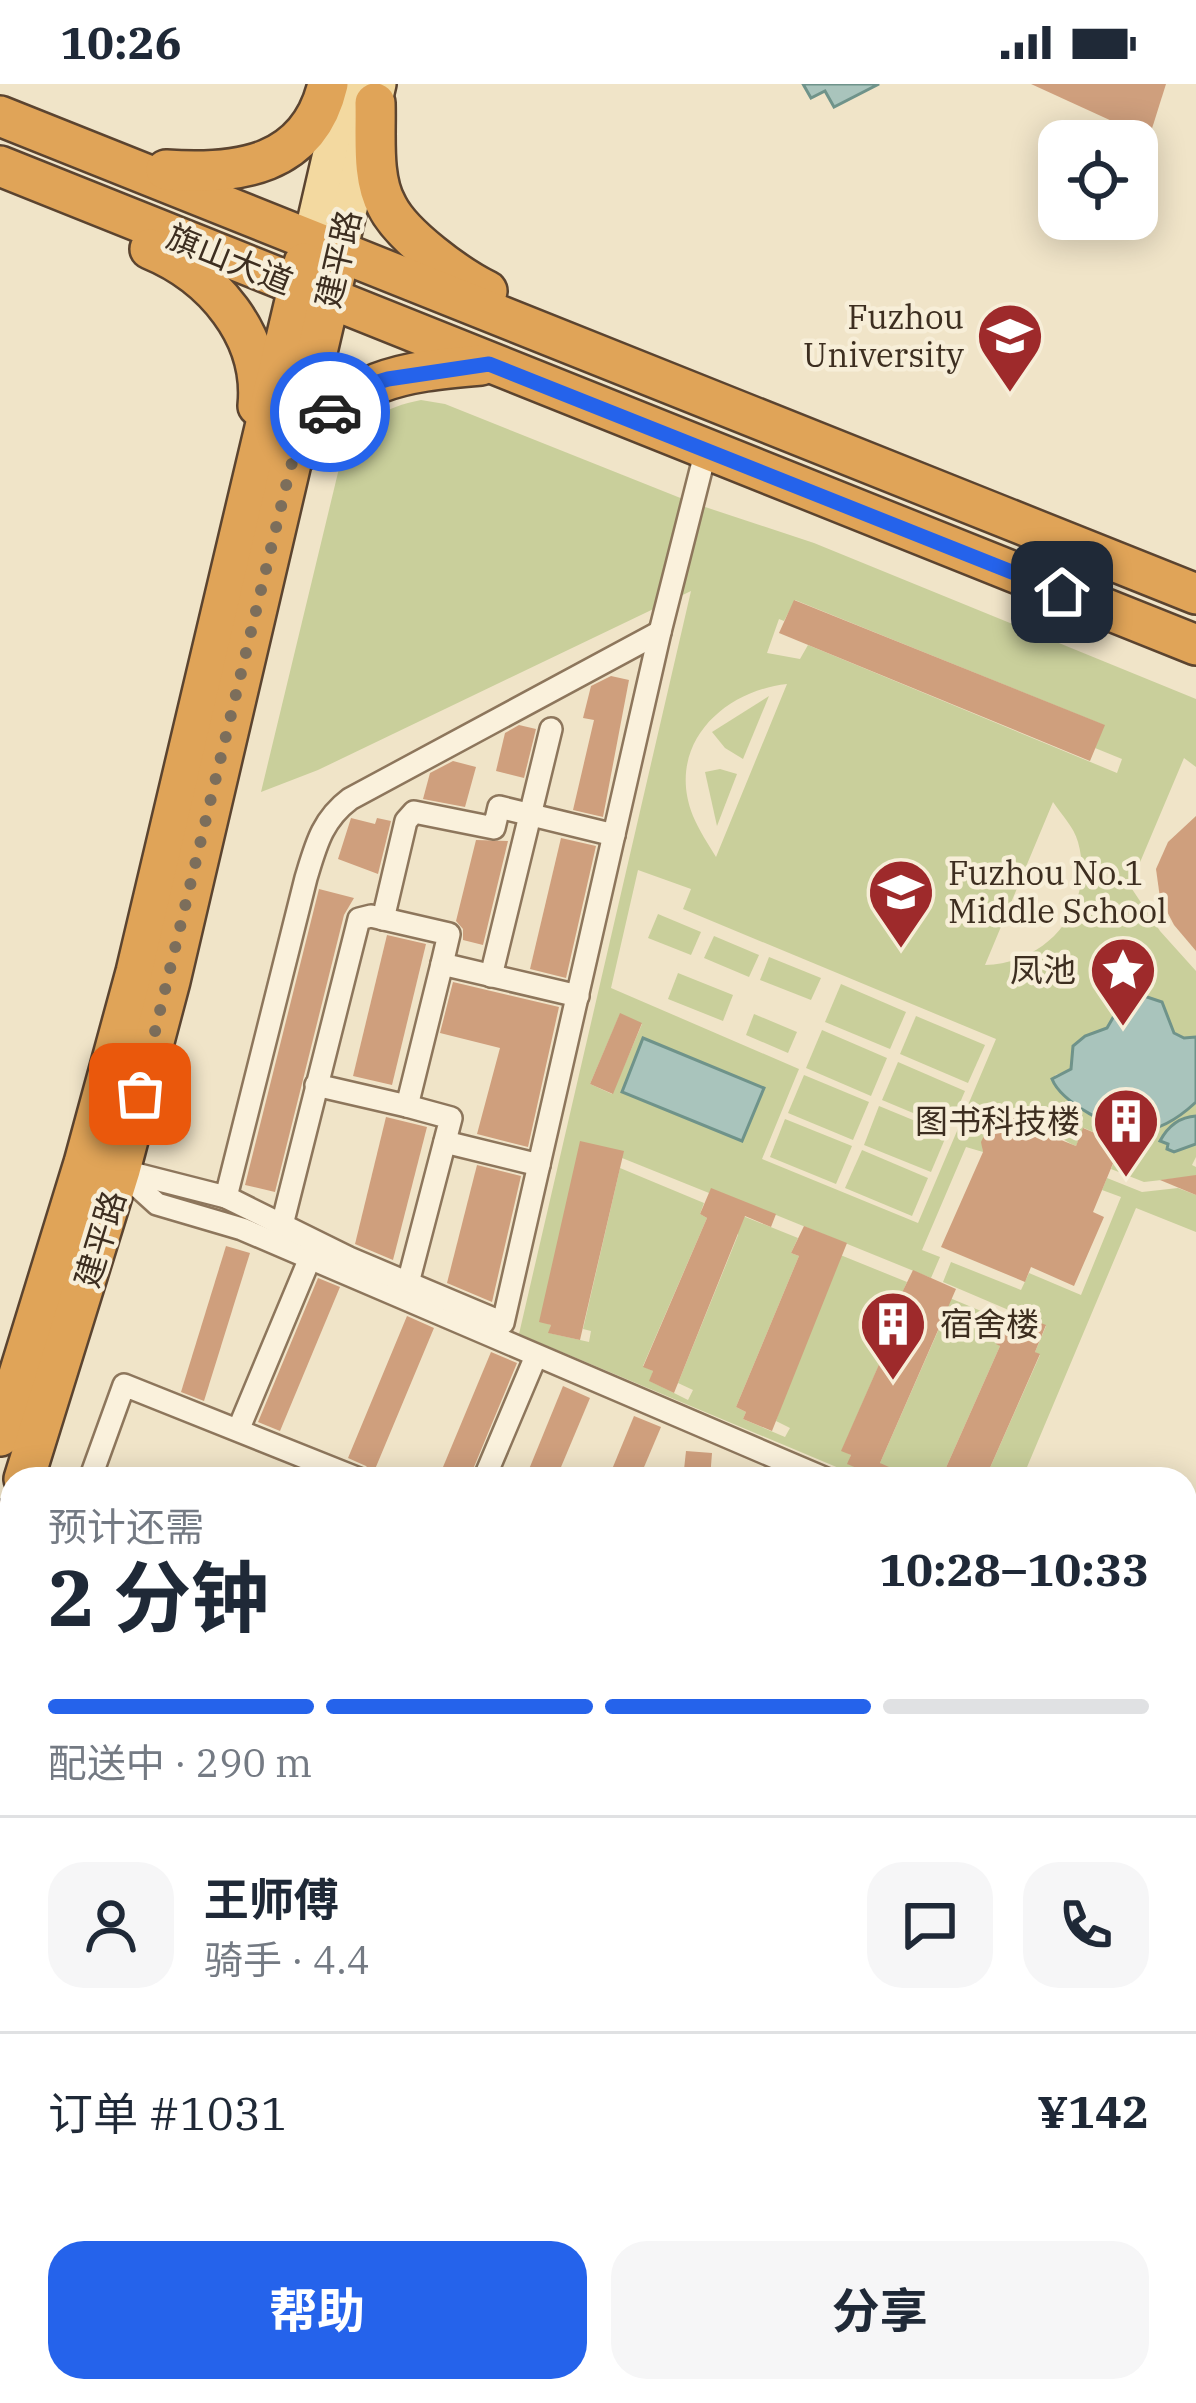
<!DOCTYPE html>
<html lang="zh">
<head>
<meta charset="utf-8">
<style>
  body { margin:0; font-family:"IBM Plex Serif","Noto Sans SC",serif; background:#f6f6f7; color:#1f2937; height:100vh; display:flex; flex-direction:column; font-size:45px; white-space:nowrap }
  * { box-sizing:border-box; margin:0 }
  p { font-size:39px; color:#747a83 }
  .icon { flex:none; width:66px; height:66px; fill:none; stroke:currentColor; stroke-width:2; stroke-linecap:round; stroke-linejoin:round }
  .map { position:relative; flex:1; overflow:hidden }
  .drawer { position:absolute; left:0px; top:1383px; width:1197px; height:936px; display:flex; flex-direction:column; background:#fff; border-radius:36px 36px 0 0; box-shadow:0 6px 30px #0003 }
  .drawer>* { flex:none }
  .fabs { position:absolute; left:1038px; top:36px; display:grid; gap:24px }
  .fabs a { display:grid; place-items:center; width:120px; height:120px; border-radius:24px; background:#fff; box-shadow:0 6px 30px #0003; font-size:60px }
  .pin { position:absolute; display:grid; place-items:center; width:102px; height:102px; color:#fff; margin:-51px; border-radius:24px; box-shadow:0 6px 18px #0006 }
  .courier { position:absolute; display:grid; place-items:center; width:120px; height:120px; margin:-60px; border:9px solid #2563eb; border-radius:50%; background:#fff; color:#222; box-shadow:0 3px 15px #0007 }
  .overview em { font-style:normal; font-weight:700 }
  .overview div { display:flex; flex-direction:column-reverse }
  .overview { display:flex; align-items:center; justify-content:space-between; height:204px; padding:0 48px }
  h1 { font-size:78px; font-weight:700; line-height:90px }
  .bar { display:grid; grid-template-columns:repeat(4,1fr); gap:18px 12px; align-content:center; height:144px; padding:0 48px }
  .bar i { height:15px; border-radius:9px; background:#e0e1e3 }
  .bar .on { background:#2563eb }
  .bar p { grid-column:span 4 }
  .line { display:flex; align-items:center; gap:30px; padding:0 48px; border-top:3px solid #e0e1e3 }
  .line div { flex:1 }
  .round { display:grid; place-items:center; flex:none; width:126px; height:126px; border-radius:36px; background:#f6f6f7 }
  .action { display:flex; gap:24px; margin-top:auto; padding:24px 48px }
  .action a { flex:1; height:138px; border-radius:36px; background:#2563eb; color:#fff; font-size:48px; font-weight:700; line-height:138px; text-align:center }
  .action a+a { background:#f6f6f7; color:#1f2937 }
  .status { display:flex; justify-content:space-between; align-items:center; height:84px; padding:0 60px; background:#fff; direction:ltr }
  .status svg { height:33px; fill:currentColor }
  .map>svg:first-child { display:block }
  .green { fill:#c9cf9b; fill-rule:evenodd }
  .water { fill:#a9c4bc; stroke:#6f938a; stroke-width:3 }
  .building { fill:#cf9f7d }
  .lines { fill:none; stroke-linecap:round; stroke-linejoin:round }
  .street-casing { stroke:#8d765c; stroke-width:26 }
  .secondary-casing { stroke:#6f573f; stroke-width:34 }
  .primary-casing { stroke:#5b4430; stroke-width:38 }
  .highway-casing { stroke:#5b4430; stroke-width:44 }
  .street { stroke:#faf1dc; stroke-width:21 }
  .secondary { stroke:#faf1dc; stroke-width:30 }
  .primary { stroke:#f3d9a0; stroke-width:33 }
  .highway { stroke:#e0a458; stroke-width:39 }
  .done { stroke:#7c6e5b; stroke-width:12; stroke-dasharray:0 21.6 }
  .route { stroke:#2563eb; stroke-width:15 }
  .labels { text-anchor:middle; stroke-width:9; stroke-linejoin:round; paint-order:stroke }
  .street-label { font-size:33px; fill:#3d2e20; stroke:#f7eed8 }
  .poi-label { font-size:33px; fill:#3d2e20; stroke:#f7eed8; text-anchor:end }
</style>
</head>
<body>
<div class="status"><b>10:26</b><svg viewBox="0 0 49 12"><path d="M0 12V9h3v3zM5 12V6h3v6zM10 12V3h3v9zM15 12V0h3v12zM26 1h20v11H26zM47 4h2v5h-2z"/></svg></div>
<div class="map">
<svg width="1196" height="2319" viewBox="0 0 1196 2319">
  <rect width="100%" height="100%" fill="#f0e4c8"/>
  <!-- green -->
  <g class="green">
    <path d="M421 316 445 320 693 419 814 459 1196 615V683L1184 674 1130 802 1160 847 1196 887V953L1184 954 1173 949 1162 918 1144 912 1122 918 1107 944 1071 986 1055 991 1072 1021 1135 1048 1196 1018V1073L1192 1081 1196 1083V1101L1179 1094 1144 1098 1111 1085 1121 1060 1084 1044 1076 1062C1048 1050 1043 1029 1015 1025 995 1033 979 1045 983 1068L966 1063 922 1166 940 1173 931 1194 712 1105 709 1109 622 1074 540 1237 551 1241 549 1249 589 1258 591 1247 583 1245 620 1084 704 1119 700 1130 707 1134 643 1282 653 1287 650 1297 688 1316 693 1306 678 1299 738 1151V1130L798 1154 791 1169 799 1172 736 1323 746 1328 743 1335 785 1353 790 1344 776 1337 833 1168 907 1198 895 1225 902 1228 842 1366 851 1371 848 1380 882 1395H865L519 1250 691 507 318 686 261 708 342 372C358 338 385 323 421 316ZM795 516 1104 641 1095 664 1122 675 1117 689 808 561 800 575 767 569 779 535 784 537ZM787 600 716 773C708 760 699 746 693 732 665 662 722 607 787 600ZM1053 718C1061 730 1074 743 1078 758 1096 822 1049 879 985 881ZM638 786 691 805 683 825 996 955 918 1139 762 1075 799 985 611 904ZM620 930 642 940 612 1010 590 1000Z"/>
    <polygon points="769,612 743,675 725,664 712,648"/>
    <polygon points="720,685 737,690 717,742 705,688"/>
    <polygon points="658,830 701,848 691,871 648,854"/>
    <polygon points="714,852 759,871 749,893 704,874"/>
    <polygon points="769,873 821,894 811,916 760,896"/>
    <polygon points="678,889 733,911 723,937 668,915"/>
    <polygon points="841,900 906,928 890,965 825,938"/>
    <polygon points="754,930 797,948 788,969 746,951"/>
    <polygon points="916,932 985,961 968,999 900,970"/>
    <polygon points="822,946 887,974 871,1012 806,984"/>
    <polygon points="898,978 965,1007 949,1044 882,1016"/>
    <polygon points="804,991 869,1018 853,1056 788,1029"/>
    <polygon points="879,1022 947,1050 931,1088 864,1061"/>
    <polygon points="785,1035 852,1062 836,1100 770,1073"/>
    <polygon points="862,1066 928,1094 912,1132 845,1104"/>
    <polygon points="1107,1094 1142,1108 1178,1104 1196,1111 1196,1148 1136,1124 1022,1395 985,1395 1040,1271 1035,1268 1046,1242 943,1198 951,1178 1021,1206 1029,1189 1081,1211 1121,1113 1102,1106"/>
    <polygon points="945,1212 1005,1237 996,1259 1000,1262 941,1395 892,1395 880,1379 945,1231"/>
  </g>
  <!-- water -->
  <g class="water">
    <polygon points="803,0 879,0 834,23 825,7 811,14"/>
    <path d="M1144 912 1162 918 1174 949 1184 954 1196 953V1018C1181 1032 1160 1047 1138 1047 1114 1047 1061 1018 1052 995L1071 985 1073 962 1085 952 1107 944 1122 918Z"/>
    <polygon points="643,954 764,1004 742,1057 622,1008"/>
    <path d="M1196 1032V1060L1174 1068 1167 1065 1168 1060 1160 1057C1168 1042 1179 1033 1196 1032Z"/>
  </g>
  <!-- building -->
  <g class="building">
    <polygon points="1031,0 1166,0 1149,54"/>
    <polygon points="794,516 1105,641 1090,677 779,549"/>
    <polygon points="611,592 629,596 603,733 573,726 594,636 583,634 591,602"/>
    <polygon points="519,641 536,645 524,694 496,687 505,649"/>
    <polygon points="453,677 476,683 465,723 423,715 430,689"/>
    <polygon points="1196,732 1196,867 1174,841 1160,814 1156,785 1168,758"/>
    <polygon points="351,734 375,740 377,734 391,737 378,790 338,775"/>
    <polygon points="561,754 596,762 566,894 530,885"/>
    <polygon points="476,756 508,757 483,861 463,856 463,845 456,837"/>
    <polygon points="319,805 354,814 344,831 275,1108 245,1101"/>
    <polygon points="387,851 426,860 392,1001 353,992"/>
    <polygon points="453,898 559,923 528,1063 477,1050 500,964 440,949"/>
    <polygon points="620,929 642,939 613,1010 590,1000"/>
    <polygon points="1016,1025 1040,1034 1056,1054 1076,1062 1083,1044 1121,1060 1093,1128 1104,1133 1074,1202 1031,1183 1025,1198 941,1163 983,1068 981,1058 990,1039"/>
    <polygon points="386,1033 427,1043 393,1176 355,1160"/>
    <polygon points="580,1057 624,1067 580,1256 548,1249 551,1241 539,1238"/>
    <polygon points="477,1081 521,1092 492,1218 447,1199"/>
    <polygon points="1196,1091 1196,1111 1160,1096"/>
    <polygon points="711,1104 776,1130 771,1143 745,1132 674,1309 649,1297 653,1287 643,1283 707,1134 700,1130"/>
    <polygon points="804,1142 847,1159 772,1347 743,1335 746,1328 736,1323 799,1172 791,1169"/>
    <polygon points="226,1162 250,1169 204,1317 181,1308"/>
    <polygon points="913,1186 956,1205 880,1379 916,1395 882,1395 847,1380 851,1371 841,1367 902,1228 894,1225"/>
    <polygon points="318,1194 340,1203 280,1347 258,1338"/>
    <polygon points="1010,1227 1046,1241 1035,1268 1040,1270 985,1395 941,1395 1000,1262 996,1260"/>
    <polygon points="407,1232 434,1244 373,1390 366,1382 348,1374"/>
    <polygon points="491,1268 517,1279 469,1395 438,1395"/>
    <polygon points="563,1302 590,1314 556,1395 525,1395"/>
    <polygon points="634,1332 661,1343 639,1395 608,1395"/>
    <polygon points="686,1367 712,1369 710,1395 683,1395"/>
  </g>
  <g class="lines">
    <!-- street casing -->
    <g class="street-casing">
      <g id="street">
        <polyline points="383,835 406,737 414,728 494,744 499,723 614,751"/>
        <polyline points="491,892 551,645"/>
        <polyline points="316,1001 407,1022 442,880 578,912"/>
        <polyline points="407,1022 451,1034 408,1199"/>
        <polyline points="445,1058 539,1081"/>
        <path d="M120 1086 226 1113 306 794C316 761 322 736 350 715L660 548"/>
        <polyline points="125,1091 157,1120 242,1145 826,1395"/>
        <polyline points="226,1113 349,1174 503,1239 660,548 706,366"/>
        <polyline points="282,1141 359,835 371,832 449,850 442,880"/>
        <polyline points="239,1344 310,1174"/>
        <polyline points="90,1395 124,1301 359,1395"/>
        <polyline points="484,1395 536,1272"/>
        <polyline points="0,1519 12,1522"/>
        <polyline points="0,1593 12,1591"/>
        <polyline points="0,1987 12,1955"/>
        <polyline points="0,2066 12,2072"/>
        <polyline points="0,2121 12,2126"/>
        <polyline points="0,2253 12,2226"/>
        <polyline points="555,2307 585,2319"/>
        <polyline points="1176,2307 1185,2319"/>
        <polyline points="368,2319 372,2307"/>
        <polyline points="602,2319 606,2307"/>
        <polyline points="715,2319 720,2307"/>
      </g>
    </g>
    <!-- secondary casing -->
    <g class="secondary-casing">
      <g id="secondary">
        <polyline points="0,1772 12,1740"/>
        <polyline points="0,2254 12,2260"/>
        <polyline points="24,2307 51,2319"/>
        <polyline points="117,2307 143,2319"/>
      </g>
    </g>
    <!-- primary casing -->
    <g class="primary-casing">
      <g id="primary">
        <polyline points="310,156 346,0"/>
        <polyline points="340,168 379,0"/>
      </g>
    </g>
    <!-- highway casing -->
    <g class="highway-casing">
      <g id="highway">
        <path d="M375 19C376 51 371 94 387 122 402 152 457 192 487 207"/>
        <polyline points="0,32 1196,510"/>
        <polyline points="0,82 1196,561"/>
        <path d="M166 86C238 91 309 82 328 0"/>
        <path d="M150 165C213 191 265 251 258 322"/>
        <path d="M301 367C347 294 400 288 481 281"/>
        <polyline points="0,1352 84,1079 136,888 304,179"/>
        <polyline points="24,1395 120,1086 170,897 335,191"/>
        <polyline points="0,1468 12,1433"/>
      </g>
    </g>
    <!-- street -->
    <use href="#street" class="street"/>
    <!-- secondary -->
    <use href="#secondary" class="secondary"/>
    <!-- primary -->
    <use href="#primary" class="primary"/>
    <!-- highway -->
    <use href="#highway" class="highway"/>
  </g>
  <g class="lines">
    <!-- done -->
    <polyline class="done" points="140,1010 291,381 330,328"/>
    <!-- route -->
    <polyline class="route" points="330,328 365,302 388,295 489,280 1062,508"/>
  </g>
  <!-- icons -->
  <defs>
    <g id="university-pin" transform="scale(3.45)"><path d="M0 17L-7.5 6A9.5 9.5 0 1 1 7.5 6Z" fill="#9e2a2b" stroke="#f7eed8"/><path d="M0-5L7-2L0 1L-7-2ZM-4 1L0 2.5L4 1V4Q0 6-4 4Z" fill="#fff"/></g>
    <g id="school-pin" transform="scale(3.45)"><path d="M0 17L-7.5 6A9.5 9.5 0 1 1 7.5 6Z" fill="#9e2a2b" stroke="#f7eed8"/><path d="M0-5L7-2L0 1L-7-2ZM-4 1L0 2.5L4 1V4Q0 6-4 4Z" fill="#fff"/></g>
    <g id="sight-pin" transform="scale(3.45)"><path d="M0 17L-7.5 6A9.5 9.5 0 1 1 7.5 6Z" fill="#9e2a2b" stroke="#f7eed8"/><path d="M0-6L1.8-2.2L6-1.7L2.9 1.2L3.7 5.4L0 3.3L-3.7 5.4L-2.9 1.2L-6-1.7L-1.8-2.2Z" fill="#fff"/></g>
    <g id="building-pin" transform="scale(3.45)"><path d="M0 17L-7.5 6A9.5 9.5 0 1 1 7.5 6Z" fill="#9e2a2b" stroke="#f7eed8"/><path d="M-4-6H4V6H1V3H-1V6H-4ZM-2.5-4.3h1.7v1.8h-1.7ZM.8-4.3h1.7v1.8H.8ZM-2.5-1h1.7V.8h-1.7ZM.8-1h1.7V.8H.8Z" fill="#fff"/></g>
  </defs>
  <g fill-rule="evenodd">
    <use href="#university-pin" x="1010" y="252"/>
    <use href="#school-pin" x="901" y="808"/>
    <use href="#sight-pin" x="1123" y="886"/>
    <use href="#building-pin" x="1126" y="1037"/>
    <use href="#building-pin" x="893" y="1240"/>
  </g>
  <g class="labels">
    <!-- street labels -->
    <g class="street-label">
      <text transform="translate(230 175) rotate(22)" y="12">旗山大道</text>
      <text transform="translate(338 175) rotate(-77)" y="12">建平路</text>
      <text transform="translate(100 1155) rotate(-73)" y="12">建平路</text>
    </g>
    <!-- poi labels -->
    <g class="poi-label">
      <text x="964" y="245">Fuzhou<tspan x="964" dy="38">University</tspan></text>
      <text x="948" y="801" text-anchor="start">Fuzhou No.1<tspan x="948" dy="38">Middle School</tspan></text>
      <text x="1076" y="898">凤池</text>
      <text x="1080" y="1049">图书科技楼</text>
      <text x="940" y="1252" text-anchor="start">宿舍楼</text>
    </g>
  </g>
</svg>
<div class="fabs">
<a><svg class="icon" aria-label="locate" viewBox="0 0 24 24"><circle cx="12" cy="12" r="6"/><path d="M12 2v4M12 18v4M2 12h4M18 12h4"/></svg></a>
</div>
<div class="pin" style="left:140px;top:1010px;background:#ea580c"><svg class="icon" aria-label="bag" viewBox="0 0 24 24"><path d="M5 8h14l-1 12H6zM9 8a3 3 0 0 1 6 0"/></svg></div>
<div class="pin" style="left:1062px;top:508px;background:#1f2937"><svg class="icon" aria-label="home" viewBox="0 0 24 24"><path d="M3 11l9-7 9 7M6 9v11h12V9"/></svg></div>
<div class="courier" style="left:330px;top:328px"><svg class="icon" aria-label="car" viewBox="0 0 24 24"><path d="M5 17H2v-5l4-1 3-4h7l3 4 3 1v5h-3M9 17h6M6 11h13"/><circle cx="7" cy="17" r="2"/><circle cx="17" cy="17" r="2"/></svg></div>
<section class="drawer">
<div class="overview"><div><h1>2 分钟</h1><p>预计还需</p></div><em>10:28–10:33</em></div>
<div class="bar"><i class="on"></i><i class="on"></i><i class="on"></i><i></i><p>配送中 · 290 m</p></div>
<div class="line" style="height:216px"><a class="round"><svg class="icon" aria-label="person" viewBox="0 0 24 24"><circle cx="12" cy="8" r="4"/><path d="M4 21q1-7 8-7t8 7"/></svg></a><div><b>王师傅</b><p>骑手 · 4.4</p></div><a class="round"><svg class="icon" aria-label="chat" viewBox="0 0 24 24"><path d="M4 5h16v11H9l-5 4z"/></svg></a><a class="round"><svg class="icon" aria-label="phone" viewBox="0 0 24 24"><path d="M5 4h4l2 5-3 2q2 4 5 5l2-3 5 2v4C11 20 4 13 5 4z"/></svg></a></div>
<div class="line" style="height:156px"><div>订单 #1031</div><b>¥142</b></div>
<div class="action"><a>帮助</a><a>分享</a></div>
</section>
</div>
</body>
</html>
